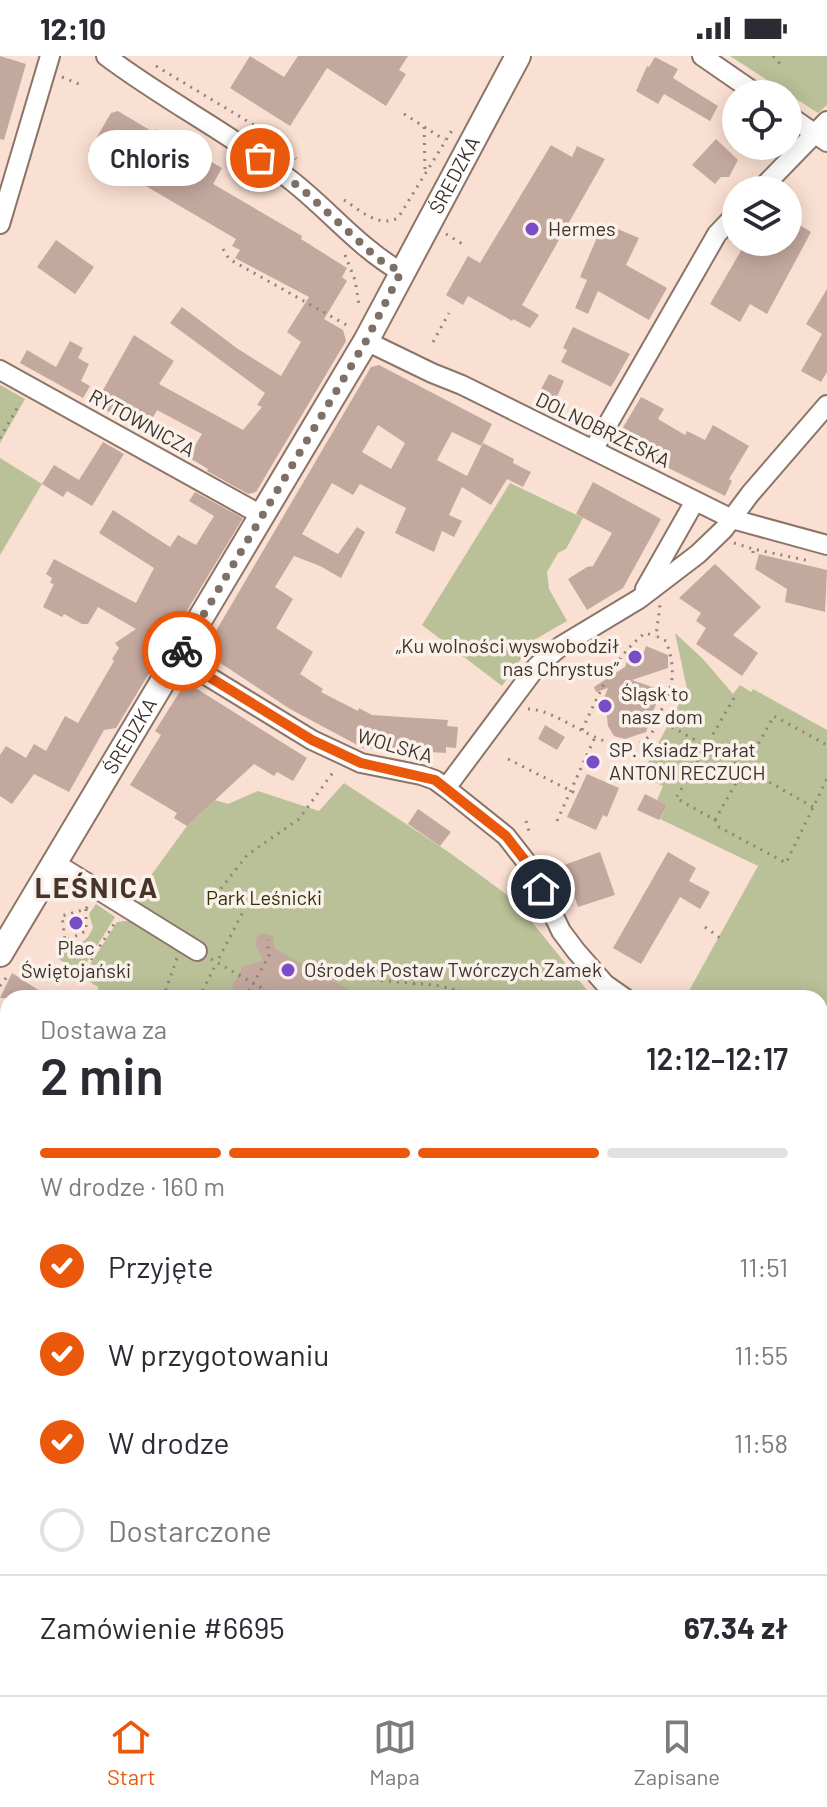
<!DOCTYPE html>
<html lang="pl">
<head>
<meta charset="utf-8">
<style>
  body { margin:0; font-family:Barlow,sans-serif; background:#f7f7f7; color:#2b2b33; height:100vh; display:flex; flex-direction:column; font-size:30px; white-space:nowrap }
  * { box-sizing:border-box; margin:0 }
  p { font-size:26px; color:#7c7c81 }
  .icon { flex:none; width:44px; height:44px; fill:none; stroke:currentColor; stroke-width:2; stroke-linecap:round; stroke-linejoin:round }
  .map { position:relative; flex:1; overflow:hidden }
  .panel { position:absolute; left:0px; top:934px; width:828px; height:706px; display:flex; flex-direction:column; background:#fff; border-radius:24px 24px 0 0; box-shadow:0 4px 20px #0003 }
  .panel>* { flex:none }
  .tools { position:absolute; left:722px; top:24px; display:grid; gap:16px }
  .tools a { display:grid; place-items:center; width:80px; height:80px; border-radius:50%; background:#fff; box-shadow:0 4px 20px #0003; font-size:40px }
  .pin { position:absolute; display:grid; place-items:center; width:68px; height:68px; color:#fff; margin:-34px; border:4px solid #fff; border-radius:50%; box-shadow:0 2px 8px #0007 }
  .courier { position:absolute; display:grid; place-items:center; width:80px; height:80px; margin:-40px; border:6px solid #ea580c; border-radius:50%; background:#fff; color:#222; box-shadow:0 2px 10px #0007 }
  .bubble { position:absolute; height:56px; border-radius:28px; background:#fff; box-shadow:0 4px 20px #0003; font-size:26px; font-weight:600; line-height:56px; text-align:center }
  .overview em { font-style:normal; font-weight:600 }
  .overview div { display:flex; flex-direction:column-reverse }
  .overview { display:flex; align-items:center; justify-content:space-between; height:136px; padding:0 40px }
  h1 { font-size:52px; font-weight:600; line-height:60px }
  .bar { display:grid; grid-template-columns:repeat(4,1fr); gap:12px 8px; align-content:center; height:96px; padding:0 40px }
  .bar i { height:10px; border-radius:6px; background:#e1e1e2 }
  .bar .on { background:#ea580c }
  .bar p { grid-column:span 4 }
  .line { display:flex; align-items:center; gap:20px; padding:0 40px; border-top:2px solid #e1e1e2 }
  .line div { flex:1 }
  ol { padding:0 40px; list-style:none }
  li { display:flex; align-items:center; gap:24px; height:88px }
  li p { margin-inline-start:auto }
  li .icon { padding:8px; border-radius:50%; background:#ea580c; color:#fff; stroke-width:4 }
  li:last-child { color:#7c7c81 }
  li i { width:44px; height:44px; border:4px solid #e1e1e2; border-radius:50% }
  .status { display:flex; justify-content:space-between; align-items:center; height:56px; padding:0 40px; background:#fff; direction:ltr }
  .status svg { height:22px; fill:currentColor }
  .tabs { display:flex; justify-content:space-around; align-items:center; height:112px; border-top:2px solid #e1e1e2; background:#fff; font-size:22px; color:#7c7c81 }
  .tabs a { display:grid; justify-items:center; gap:4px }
  .tabs .on { color:#ea580c }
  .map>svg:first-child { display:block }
  .green { fill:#bac198 }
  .water { fill:#80e0e3 }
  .building { fill:#c3a89e; fill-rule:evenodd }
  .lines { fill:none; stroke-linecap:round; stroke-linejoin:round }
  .minor-casing { stroke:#8c7568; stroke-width:22 }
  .major-casing { stroke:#8c7568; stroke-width:28 }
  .path { stroke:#938279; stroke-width:3; stroke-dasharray:2 6; stroke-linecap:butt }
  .minor { stroke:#fff; stroke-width:18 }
  .major { stroke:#fff; stroke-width:24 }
  .done { stroke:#7f7067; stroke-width:8; stroke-dasharray:0 14.4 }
  .route { stroke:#ea580c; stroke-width:10 }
  .poi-dot { fill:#7b4cc5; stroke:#fbf1eb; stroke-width:3 }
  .labels { text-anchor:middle; stroke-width:7; stroke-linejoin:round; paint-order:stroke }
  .street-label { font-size:20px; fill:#3d332e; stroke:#fbf1eb }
  .poi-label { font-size:20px; fill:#3d332e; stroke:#fbf1eb; text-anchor:start }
  .park-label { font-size:20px; fill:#2f3300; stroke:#fbf1eb }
  .district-label { font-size:28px; font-weight:bold; letter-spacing:2px; fill:#483429; stroke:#fbf1eb }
</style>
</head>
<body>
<div class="status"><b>12:10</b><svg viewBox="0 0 49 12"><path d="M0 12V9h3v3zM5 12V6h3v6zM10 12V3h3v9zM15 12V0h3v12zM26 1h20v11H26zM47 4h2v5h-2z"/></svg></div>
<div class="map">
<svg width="827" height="1639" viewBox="0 0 827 1639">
  <rect width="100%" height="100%" fill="#fae0d2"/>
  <!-- green -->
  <g class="green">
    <polygon points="730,0 827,0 827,49 818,57"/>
    <polygon points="0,329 25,343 0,387"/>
    <polygon points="0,402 42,428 0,499"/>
    <polygon points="510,427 583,462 566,493 558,497 547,516 549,533 567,565 534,584 502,630 422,569"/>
    <polygon points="675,577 703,603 733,638 740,629 751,636 753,633 827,674 827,1040 820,1036 820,942 685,942 758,810 660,763 667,749 657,744 663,730 641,720 687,633"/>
    <polygon points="344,727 450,797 514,844 587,934 582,942 97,942 98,931 82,921 117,866 133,864 136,840 187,770 215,744 228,748 258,735 319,755"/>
    <path d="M96 848 115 861 80 917 59 903 70 888C83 889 89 882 93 871L89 858Z"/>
    <polygon points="827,1237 827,1306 820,1302 820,1249"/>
    <polygon points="8,1276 8,1463 0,1460 0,1298"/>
    <polygon points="820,1470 827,1473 827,1639 268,1639 262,1632 820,1632"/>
    <polygon points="0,1548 8,1549 8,1632 154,1632 160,1639 0,1639"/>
  </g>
  <!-- water -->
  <g class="water">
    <polygon points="0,1460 8,1463 8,1528 0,1526"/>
    <polygon points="187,1632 262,1632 268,1639 193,1639"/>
  </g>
  <!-- building -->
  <g class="building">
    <polygon points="0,0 26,8 4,84 0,83"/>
    <polygon points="250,0 284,21 298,0 408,0 399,14 406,18 386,50 327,12 290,70 230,32"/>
    <polygon points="655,1 678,13 673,22 718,50 710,65 664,38 658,48 636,35 647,10 649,11"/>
    <polygon points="118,55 153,76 155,73 222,112 213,128 302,180 301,183 347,212 342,221 347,225 324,263 343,274 346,285 256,436 248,438 207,415 208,413 188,401 202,378 157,354 145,376 95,348 134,279 174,305 159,328 243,374 262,351 257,349 265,337 170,267 182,251 238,293 281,320 301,286 287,276 309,241 235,202 240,194 232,190 236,183 88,96 111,57"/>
    <polygon points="716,83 738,104 729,121 721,121 715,128 692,109"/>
    <polygon points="551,89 572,101 577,90 605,103 522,249 539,259 530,272 513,263 512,265 468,240 463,249 446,239 468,200 480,207"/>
    <polygon points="788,162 811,176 767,258 750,248 740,266 710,248 746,186 788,186"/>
    <polygon points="602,170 612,174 613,171 639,182 626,209 667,232 649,264 598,235 588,258 575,252 587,224 580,221"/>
    <polygon points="56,184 94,211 75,238 37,211"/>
    <polygon points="827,233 827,316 821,326 801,315 822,278 806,268"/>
    <polygon points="573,271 630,298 611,331 561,306 567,294 563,292"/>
    <polygon points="70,285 83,292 78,302 89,308 81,325 90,330 83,342 20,307 27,294 56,311"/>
    <path d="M379 309 492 368 481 390 452 376 437 404 467 420 483 387 514 403 513 407 531 416 523 431 507 423 491 449 462 431 449 459 462 465 454 481 442 475 434 496 395 477 406 452 360 428 353 439 332 427 302 478 338 498 357 471 365 476 341 522 320 510 294 500 275 531 293 543 276 572 313 596 300 618 323 633 321 636 358 655 359 652 372 659 448 664 447 670 458 671 456 692 446 691V697L363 692 290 653 208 599 206 592 371 311ZM378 369 405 387 391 413 362 396Z"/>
    <polygon points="549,318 564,325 556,343 540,335"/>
    <polygon points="641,341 664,353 658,363 685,379 687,375 705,384 713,369 749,390 729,423 732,425 725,440 620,388 618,380"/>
    <polygon points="103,386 124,398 92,450 67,435 63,441 42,428 54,409 79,424"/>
    <polygon points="593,426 661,463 623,532 587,554 568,523 587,511 593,510 612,477 576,458"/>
    <polygon points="195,436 243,462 116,672 104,674 69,736 34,718 12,748 0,740 0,699 6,690 26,702 34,688 46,695 65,660 78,667 114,605 112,603 119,592 115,587 136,573 98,551 88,568 82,568 64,558 62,561 43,551 54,528 50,527 52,522 46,518 54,503 136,547 154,512 99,477 113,454 170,491 178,479 196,489 214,460 189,445"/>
    <polygon points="759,498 827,514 825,556 785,546 787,533 755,513"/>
    <polygon points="715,508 761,551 733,579 758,597 742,620 696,588 706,572 696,565 701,557 679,542"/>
    <polygon points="646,590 668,599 668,612 632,624 661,634 646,676 625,683 614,680 608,670 606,652 609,650 604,642 608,632 596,636 594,631 625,611 630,596 642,601"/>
    <polygon points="186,626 307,702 293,725 277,716 274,720 254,708 187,770 174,762 177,757 130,729 161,679 155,675"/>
    <polygon points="545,669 565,681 557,694 538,683"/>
    <polygon points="587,718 619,732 607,761 603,759 596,774 567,761"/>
    <polygon points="645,738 667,749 659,764 637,754"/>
    <polygon points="418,753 451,776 440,790 408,768"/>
    <polygon points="600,796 615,839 578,851 564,809"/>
    <polygon points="668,796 696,812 689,825 710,836 700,853 680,841 641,908 613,892"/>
    <polygon points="262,877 273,880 275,893 364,942 234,942 232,931 243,910 263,905 255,887 257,881"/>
    <polygon points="12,917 51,942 0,942"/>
  </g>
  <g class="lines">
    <!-- minor casing -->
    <g class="minor-casing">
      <g id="minor">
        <path d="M106 0C163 43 227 76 284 119 325 149 356 190 401 216"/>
        <polyline points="702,0 757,38"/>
        <polyline points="788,59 827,86"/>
        <polyline points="760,134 827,65"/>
        <polyline points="0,168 50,0"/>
        <polyline points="366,285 432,317 462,329 732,463 827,489"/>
        <polyline points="0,314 263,460"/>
        <polyline points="593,394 717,178 736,158"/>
        <polyline points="645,533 695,445"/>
        <polyline points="178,602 312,684 361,707 421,719 435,724 446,732 506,780 531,812 561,875 576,895 605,928 625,942"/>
        <polyline points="446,732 537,610 561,590 639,543 698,498 724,473 750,438 827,349"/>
        <polyline points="55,807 197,895"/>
        <polyline points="820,1057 827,1061"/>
      </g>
    </g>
    <!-- major casing -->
    <g class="major-casing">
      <g id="major">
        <path id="s1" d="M0 898 366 285 518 0"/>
      </g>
    </g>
    <!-- path -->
    <g class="path">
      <polyline points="773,0 783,11"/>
      <polyline points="156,10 277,83 296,103"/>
      <polyline points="62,21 84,30"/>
      <polyline points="404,58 445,84"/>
      <polyline points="424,71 425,115"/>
      <path d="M344 144C360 154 378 172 398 162L454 71"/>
      <polyline points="446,178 464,189"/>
      <polyline points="223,193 229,203 350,271"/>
      <polyline points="345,199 355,224 359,249"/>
      <polyline points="433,286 449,257"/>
      <polyline points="0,382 20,347"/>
      <polyline points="734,487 753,493"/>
      <polyline points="753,497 753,493 810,505"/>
      <polyline points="734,642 676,742 715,764 717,770 786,807 827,723"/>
      <path d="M528 653C563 653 615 710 647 682 654 677 658 663 661 655 674 629 676 613 666 585L656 580 660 549"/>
      <polyline points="658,663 813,751"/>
      <path d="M582 674C599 638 613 602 645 577L656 580"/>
      <polyline points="417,698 429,698"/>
      <polyline points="508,703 577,738"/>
      <polyline points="715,764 774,660 827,689"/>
      <polyline points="526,765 530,779"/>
      <polyline points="557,765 595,681"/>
      <polyline points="216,839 247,799 299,763 334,715"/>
      <polyline points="86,853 86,875 65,885 62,860 86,853 89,848"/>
      <polyline points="705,871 720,882"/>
      <polyline points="219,902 244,854"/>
      <polyline points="211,903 272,938"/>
      <polyline points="78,924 116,865"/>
      <polyline points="373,924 435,929 492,942"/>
      <polyline points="414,927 415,942"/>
      <polyline points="0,930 9,918"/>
      <polyline points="166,936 180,942"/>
      <polyline points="163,942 177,902"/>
      <polyline points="199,942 214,912"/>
      <polyline points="245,942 269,900 267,884"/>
      <polyline points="0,1364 8,1350"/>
      <polyline points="0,1434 8,1436"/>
      <polyline points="305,1632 310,1639"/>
      <polyline points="416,1632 430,1639"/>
      <polyline points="545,1632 561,1639"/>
      <polyline points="450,1639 451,1632"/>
      <polyline points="539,1639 551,1637"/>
      <polyline points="659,1639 660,1632"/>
    </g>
    <!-- minor -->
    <use href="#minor" class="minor"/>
    <!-- major -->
    <use href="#major" class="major"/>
  </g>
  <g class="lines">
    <!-- done -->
    <polyline class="done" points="182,595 366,285 401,216 378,203 302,133 260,102"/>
    <!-- route -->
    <polyline class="route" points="182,595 178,602 312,684 361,707 435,724 506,780 531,812 541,833"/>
  </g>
  <!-- markers -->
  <g class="poi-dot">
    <circle cx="532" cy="173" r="8"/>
    <circle cx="635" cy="601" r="8"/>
    <circle cx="605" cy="650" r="8"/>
    <circle cx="593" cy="706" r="8"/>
    <circle cx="76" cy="867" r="8"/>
    <circle cx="288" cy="914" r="8"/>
  </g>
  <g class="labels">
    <!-- street labels -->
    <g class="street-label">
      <text dy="7" stroke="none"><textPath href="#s1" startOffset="902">ŚREDZKA</textPath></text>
      <text transform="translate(142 367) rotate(29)" y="7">RYTOWNICZA</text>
      <text transform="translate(603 374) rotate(26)" y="7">DOLNOBRZESKA</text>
      <text dy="7" stroke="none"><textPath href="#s1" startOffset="254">ŚREDZKA</textPath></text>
      <text transform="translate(395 690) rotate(16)" y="7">WOLSKA</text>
    </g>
    <!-- poi labels -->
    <g class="poi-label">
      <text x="548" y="180">Hermes</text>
      <text x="619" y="597" text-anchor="end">„Ku wolności wyswobodził<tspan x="619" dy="23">nas Chrystus”</tspan></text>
      <text x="621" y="645">Śląsk to<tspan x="621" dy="23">nasz dom</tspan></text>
      <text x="609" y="701">SP. Ksiadz Prałat<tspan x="609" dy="23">ANTONI RECZUCH</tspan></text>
      <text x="76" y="899" text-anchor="middle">Plac<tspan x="76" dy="23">Świętojański</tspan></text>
      <text x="304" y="921">Ośrodek Postaw Twórczych Zamek</text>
    </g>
    <!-- park labels -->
    <g class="park-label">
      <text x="264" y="849">Park Leśnicki</text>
    </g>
    <!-- district labels -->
    <g class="district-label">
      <text x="97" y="842">LEŚNICA</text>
    </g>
  </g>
</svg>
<div class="tools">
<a><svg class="icon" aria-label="locate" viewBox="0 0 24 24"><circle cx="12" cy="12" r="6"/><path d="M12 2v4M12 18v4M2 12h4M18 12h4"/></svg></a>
<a><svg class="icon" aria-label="layers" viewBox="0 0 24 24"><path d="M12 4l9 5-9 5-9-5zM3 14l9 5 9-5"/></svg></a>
</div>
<div class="pin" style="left:260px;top:102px;background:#ea580c"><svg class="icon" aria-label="bag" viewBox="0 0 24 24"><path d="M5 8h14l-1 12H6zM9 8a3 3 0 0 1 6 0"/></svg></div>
<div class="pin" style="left:541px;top:833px;background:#1f2937"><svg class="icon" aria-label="home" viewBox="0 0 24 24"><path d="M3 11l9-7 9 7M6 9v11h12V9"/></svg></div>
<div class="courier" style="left:182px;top:595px"><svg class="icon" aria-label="bike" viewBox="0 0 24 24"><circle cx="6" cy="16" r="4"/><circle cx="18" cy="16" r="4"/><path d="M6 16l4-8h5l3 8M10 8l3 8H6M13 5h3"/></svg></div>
<div class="bubble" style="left:88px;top:74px;width:124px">Chloris</div>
<section class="panel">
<div class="overview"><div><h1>2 min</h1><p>Dostawa za</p></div><em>12:12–12:17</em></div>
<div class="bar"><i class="on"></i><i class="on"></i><i class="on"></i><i></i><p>W drodze · 160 m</p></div>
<ol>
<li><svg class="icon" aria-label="check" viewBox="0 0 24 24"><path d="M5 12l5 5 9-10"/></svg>Przyjęte<p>11:51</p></li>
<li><svg class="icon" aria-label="check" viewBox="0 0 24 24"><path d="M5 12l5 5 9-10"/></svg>W przygotowaniu<p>11:55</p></li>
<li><svg class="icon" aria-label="check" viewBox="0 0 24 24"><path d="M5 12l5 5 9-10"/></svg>W drodze<p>11:58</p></li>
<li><i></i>Dostarczone</li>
</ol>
<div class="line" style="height:104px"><div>Zamówienie #6695</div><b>67.34 zł</b></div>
</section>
</div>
<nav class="tabs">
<a class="on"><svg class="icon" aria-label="home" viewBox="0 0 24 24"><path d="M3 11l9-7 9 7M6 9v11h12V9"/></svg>Start</a>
<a><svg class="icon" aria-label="map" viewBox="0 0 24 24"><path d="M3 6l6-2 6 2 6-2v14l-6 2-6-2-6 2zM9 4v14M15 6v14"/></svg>Mapa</a>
<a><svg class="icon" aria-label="saved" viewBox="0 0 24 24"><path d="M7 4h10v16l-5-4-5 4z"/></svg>Zapisane</a>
</nav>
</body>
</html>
